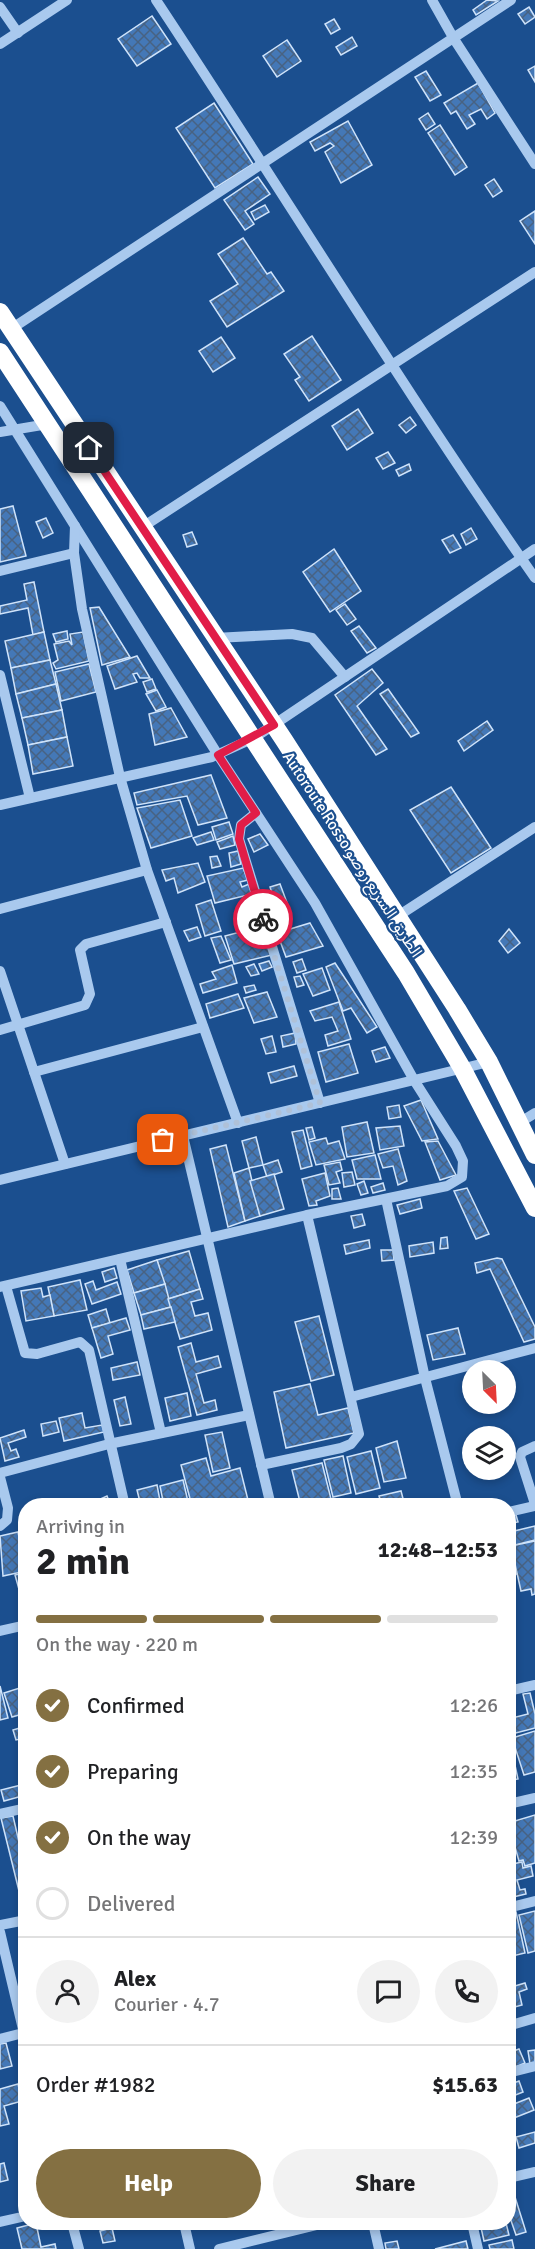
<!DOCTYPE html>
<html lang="en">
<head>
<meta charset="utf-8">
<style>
  body { margin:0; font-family:Signika,"Noto Sans Arabic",sans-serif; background:#f2f2f2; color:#202124; height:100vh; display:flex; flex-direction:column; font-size:22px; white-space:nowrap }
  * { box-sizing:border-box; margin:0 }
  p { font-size:20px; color:#757577 }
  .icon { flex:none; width:33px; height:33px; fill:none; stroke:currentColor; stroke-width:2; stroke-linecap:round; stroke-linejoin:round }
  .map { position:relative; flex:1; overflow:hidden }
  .details { position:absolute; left:18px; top:1498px; width:498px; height:732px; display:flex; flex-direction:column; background:#fff; border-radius:24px; box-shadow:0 3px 9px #0003 }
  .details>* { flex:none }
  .needle { width:39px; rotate:156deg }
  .tools { position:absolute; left:462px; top:1360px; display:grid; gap:12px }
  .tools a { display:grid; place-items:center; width:54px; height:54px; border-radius:50%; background:#fff; box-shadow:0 3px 9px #0003; font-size:30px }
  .pin { position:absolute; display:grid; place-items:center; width:51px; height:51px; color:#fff; margin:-26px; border-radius:12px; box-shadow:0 3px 9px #0006 }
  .courier { position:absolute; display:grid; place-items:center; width:60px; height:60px; margin:-30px; border:4px solid #e11d48; border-radius:50%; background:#fff; color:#222; box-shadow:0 2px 8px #0007 }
  .head em { font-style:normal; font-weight:800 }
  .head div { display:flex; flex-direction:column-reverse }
  .head { display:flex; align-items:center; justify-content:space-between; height:102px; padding:0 18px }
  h1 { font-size:39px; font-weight:800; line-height:45px }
  .bar { display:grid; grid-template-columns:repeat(4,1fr); gap:9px 6px; align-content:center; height:72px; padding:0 18px }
  .bar i { height:8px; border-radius:4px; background:#e0e0e0 }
  .bar .selected { background:#847042 }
  .bar p { grid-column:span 4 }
  .line { display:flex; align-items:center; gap:15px; padding:0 18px; border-top:2px solid #e0e0e0 }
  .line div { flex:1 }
  .round { display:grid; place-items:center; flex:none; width:63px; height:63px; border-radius:32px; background:#f2f2f2 }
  ol { padding:0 18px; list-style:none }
  li { display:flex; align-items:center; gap:18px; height:66px }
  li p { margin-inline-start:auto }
  li .icon { padding:6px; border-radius:50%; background:#847042; color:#fff; stroke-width:4 }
  li:last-child { color:#757577 }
  li i { width:33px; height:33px; border:3px solid #e0e0e0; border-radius:50% }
  .cta { display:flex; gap:12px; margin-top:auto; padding:12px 18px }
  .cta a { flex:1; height:69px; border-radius:36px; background:#847042; color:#fff; font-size:24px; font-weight:800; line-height:69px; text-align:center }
  .cta a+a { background:#f2f2f2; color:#202124 }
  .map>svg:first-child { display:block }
  .building { fill:url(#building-cross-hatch); stroke:#cfe3fa; stroke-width:1.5 }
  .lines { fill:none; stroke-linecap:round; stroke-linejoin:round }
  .minor { stroke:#a9c9ee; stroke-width:10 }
  .highway { stroke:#fff; stroke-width:18 }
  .done { stroke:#afc1d8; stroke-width:6; stroke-dasharray:0 10.8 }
  .route { stroke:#e11d48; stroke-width:8 }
  .labels { text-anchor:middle; stroke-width:4.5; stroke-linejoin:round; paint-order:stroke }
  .street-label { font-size:16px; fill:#fff; stroke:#1b4f8f }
</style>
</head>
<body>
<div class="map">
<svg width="535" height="2249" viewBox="0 0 535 2249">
  <defs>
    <pattern id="building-cross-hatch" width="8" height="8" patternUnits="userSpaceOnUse" patternTransform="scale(1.5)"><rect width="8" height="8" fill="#4478b7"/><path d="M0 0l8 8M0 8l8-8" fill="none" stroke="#486282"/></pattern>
  </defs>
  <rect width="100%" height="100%" fill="#1b4f8f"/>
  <!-- building -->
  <g class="building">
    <polygon points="487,0 498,1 476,15 473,10"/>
    <polygon points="529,7 535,17 525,24 518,14"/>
    <polygon points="152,16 171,44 137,66 118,39"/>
    <polygon points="334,19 340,29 331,34 325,24"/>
    <polygon points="352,37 357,46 341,55 336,47"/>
    <polygon points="287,40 301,61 277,77 263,56"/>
    <polygon points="535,66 535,82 528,70"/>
    <polygon points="426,71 441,95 430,101 415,77"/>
    <polygon points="478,83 495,113 487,119 481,109 469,115 475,124 467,129 456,111 451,114 444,103"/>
    <polygon points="214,103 253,164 215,188 176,128"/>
    <polygon points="428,113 435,124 426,130 419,119"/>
    <polygon points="348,121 372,165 341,183 325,152 334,146 330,143 315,151 310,142"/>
    <polygon points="440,125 467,167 455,175 428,133"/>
    <polygon points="258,177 270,194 245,211 254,224 245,230 224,200"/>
    <polygon points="494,179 502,191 493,197 485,185"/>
    <polygon points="265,205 269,212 255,220 251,212"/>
    <polygon points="535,211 535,244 520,221"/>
    <polygon points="243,238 267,274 271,272 284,291 227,327 210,301 238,284 218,254"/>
    <polygon points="312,336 341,380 309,401 295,380 300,377 284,354"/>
    <polygon points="221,337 235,358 213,372 199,351"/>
    <polygon points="358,409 373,433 347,450 332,426"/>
    <polygon points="410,417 416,425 406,433 399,425"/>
    <polygon points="388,452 395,463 383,469 376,458"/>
    <polygon points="409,464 411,470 399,476 396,470"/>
    <polygon points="13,506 26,556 0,562 0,509"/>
    <polygon points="46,518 53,533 43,538 36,522"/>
    <polygon points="471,528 477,539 466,545 461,534"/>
    <polygon points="192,532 197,544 187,547 183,535"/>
    <polygon points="453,535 461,548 450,553 442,540"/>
    <polygon points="334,549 361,591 330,612 303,572"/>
    <polygon points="34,582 44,632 33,635 28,608 0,614 0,606 27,600 24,584"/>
    <polygon points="345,604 356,619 347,625 336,610"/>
    <polygon points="99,607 130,657 102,665 90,608"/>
    <polygon points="359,626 376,648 367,653 351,631"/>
    <polygon points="67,631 68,639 56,642 53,634"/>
    <polygon points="44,632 50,660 11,668 5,641"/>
    <polygon points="83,632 89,661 56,669 53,663 58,660 54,644 69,641 72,645 70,634"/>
    <polygon points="137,656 150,678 140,678 137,673 133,674 137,682 115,689 107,666"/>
    <polygon points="50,660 56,684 16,694 11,668"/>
    <polygon points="89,664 96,692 61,701 55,672"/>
    <polygon points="372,669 383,683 357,706 387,749 376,755 335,695"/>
    <polygon points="152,679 156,689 147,692 143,682"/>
    <polygon points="56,684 62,710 22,718 16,694"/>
    <polygon points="388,689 419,733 411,737 380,694"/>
    <polygon points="157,690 166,707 156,711 146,694"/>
    <polygon points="171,708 187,737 155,745 149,714"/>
    <polygon points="62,710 67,737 28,745 22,718"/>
    <polygon points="487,721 493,730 464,751 458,741"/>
    <polygon points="67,737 73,766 33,774 28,745"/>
    <polygon points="211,775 227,818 198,825 187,796 137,805 134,793"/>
    <polygon points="451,787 491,848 451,873 410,810"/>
    <polygon points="180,800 192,836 151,848 137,808"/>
    <polygon points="229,822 233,834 216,840 212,827"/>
    <polygon points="211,832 214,840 197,845 193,838"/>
    <polygon points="260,834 268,845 254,852 248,839"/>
    <polygon points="233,836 235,845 220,849 217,842"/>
    <polygon points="238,851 241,864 231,867 229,853"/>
    <polygon points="217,856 221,866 212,868 210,857"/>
    <polygon points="198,863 205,882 178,893 174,878 166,881 162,870"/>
    <polygon points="243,868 248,880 240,882 242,887 249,884 252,894 215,903 207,876"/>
    <polygon points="280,884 289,908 278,912 270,887"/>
    <polygon points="211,900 221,931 205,936 196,905"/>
    <polygon points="310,923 323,946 286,957 277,933"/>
    <polygon points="263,926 272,955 234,964 225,936"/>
    <polygon points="197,927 201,937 189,941 184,931"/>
    <polygon points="509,929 520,943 508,953 499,941"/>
    <polygon points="221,936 231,960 220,963 211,938"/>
    <polygon points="302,959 306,970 297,973 293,962"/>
    <polygon points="269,961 272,967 262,971 259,964"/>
    <polygon points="335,963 377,1027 367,1033 351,1008 343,1011 326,967"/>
    <polygon points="254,964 259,974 251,976 246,967"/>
    <polygon points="232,965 237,983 203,993 200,984 216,979 212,972"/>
    <polygon points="322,968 330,990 313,996 303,974"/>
    <polygon points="300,976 304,985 297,987 294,977"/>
    <polygon points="254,985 256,990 246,993 244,987"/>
    <polygon points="267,992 277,1017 254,1023 244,998"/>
    <polygon points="238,994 244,1008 210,1018 206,1004"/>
    <polygon points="339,1002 351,1039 328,1046 325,1035 338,1031 332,1017 315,1021 310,1011"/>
    <polygon points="295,1033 296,1044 283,1047 281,1036"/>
    <polygon points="272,1036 276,1052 266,1054 261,1039"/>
    <polygon points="349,1044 358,1073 326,1082 318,1052"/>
    <polygon points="385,1047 390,1058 376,1062 372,1051"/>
    <polygon points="294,1066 297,1076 271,1083 268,1073"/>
    <polygon points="421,1100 438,1139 422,1141 404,1106"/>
    <polygon points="399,1105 401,1117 389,1119 387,1107"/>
    <polygon points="367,1122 374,1153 347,1157 342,1127"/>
    <polygon points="400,1126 404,1146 380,1150 376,1128"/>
    <polygon points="312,1127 315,1138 309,1140 306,1128"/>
    <polygon points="303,1130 312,1166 301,1169 292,1132"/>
    <polygon points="256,1137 263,1165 249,1168 242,1141"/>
    <polygon points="326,1138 328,1144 339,1141 345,1159 316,1165 309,1142"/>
    <polygon points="438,1141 456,1175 440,1180 425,1142"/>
    <polygon points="226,1145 245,1221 228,1227 210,1149"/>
    <polygon points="398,1149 407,1181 398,1185 393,1166 383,1168 378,1154"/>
    <polygon points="375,1155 381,1179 357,1179 352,1160"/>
    <polygon points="278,1160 282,1172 267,1177 263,1165"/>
    <polygon points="340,1162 342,1170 336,1172 340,1183 329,1185 324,1165"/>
    <polygon points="249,1168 260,1216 245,1221 234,1173"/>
    <polygon points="352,1172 355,1185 344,1187 342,1173"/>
    <polygon points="325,1173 330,1196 316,1201 317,1205 309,1206 302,1179"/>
    <polygon points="274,1174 284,1209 260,1216 250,1181"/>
    <polygon points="364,1181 368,1193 361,1195 357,1184"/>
    <polygon points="383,1183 385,1190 373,1193 371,1187"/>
    <polygon points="338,1188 341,1199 332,1199 332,1189"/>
    <polygon points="467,1188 489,1234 476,1239 454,1191"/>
    <polygon points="420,1199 422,1208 400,1214 397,1205"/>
    <polygon points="362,1214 365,1225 354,1228 351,1216"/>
    <polygon points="447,1237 448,1248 440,1249 441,1238"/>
    <polygon points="369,1240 370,1248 346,1254 344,1245"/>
    <polygon points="433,1242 434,1253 410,1257 409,1246"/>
    <polygon points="381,1250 393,1250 394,1260 382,1261"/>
    <polygon points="189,1251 200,1289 168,1299 157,1260"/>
    <polygon points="497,1258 502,1259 535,1327 535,1339 524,1342 490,1269 477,1273 475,1263"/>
    <polygon points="157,1260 165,1284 134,1293 127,1270"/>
    <polygon points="114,1268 117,1278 105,1282 102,1272"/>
    <polygon points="80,1280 87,1310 54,1316 48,1287"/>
    <polygon points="93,1281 96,1290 117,1282 121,1294 92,1304 85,1284"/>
    <polygon points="165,1284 171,1307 141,1315 134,1293"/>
    <polygon points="41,1288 43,1297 50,1295 54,1316 26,1321 21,1291"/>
    <polygon points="200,1289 203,1299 191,1302 195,1316 208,1313 212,1330 180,1339 168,1299"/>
    <polygon points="171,1307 175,1322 144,1329 141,1315"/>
    <polygon points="106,1309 110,1323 92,1328 88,1315"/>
    <polygon points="319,1316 334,1375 311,1381 295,1322"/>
    <polygon points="126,1318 130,1330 108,1336 113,1354 101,1358 92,1328"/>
    <polygon points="458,1328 465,1354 433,1360 427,1335"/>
    <polygon points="191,1343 196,1362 218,1356 221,1367 196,1374 204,1403 215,1400 217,1410 197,1415 178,1347"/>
    <polygon points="137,1362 140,1375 113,1380 111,1368"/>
    <polygon points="310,1384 318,1415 348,1408 354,1433 286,1448 274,1392"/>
    <polygon points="187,1393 191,1416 170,1421 165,1398"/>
    <polygon points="125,1397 131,1424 120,1426 114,1400"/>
    <polygon points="82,1413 85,1428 102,1425 104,1432 64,1441 59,1418"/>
    <polygon points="56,1421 59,1432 43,1436 41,1424"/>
    <polygon points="24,1430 26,1437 8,1443 11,1451 16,1449 19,1457 5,1461 0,1438"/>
    <polygon points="222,1432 230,1468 213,1472 205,1435"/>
    <polygon points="397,1441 406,1478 384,1482 376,1448"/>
    <polygon points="371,1451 380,1488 356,1494 347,1457"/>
    <polygon points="343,1456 351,1493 333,1497 324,1460"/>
    <polygon points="206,1458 211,1476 240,1468 249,1504 205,1506 204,1503 192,1506 181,1465"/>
    <polygon points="322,1463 331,1499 301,1506 292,1470"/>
    <polygon points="183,1480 189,1506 164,1506 160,1486"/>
    <polygon points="157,1485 161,1506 141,1506 137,1490"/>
    <polygon points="401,1491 405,1506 382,1506 379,1496"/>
    <polygon points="107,1496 111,1506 85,1506"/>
    <polygon points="516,1515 518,1522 512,1523 514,1531 535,1526 535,1540 511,1546 508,1517"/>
    <polygon points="18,1532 26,1571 3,1576 0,1536"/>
    <polygon points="26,1533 26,1557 20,1534"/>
    <polygon points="508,1538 517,1574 508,1576"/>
    <polygon points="535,1541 535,1594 532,1595 531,1589 521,1591 511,1546"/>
    <polygon points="26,1572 26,1612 20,1613 22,1600 15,1575"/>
    <polygon points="0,1686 8,1718 0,1720"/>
    <polygon points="26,1686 26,1713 12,1717 4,1693"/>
    <polygon points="530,1693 535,1714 535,1728 508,1735 508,1719 528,1714 523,1694"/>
    <polygon points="26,1726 26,1738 16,1740 13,1730"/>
    <polygon points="535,1731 535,1772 524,1775 512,1738"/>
    <polygon points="509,1738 518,1779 508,1781 508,1739"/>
    <polygon points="25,1784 26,1795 4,1801 1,1790"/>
    <polygon points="535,1815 535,1863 525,1866 523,1860 519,1861 508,1823"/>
    <polygon points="13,1816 26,1872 26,1889 19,1891 1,1818"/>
    <polygon points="522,1862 523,1868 531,1866 533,1876 517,1880 520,1890 525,1889 526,1894 513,1897 508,1865"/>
    <polygon points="535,1911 535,1951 528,1953 519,1915"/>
    <polygon points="516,1912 525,1953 508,1957 508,1914"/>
    <polygon points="525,1983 527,1989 519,1992 522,2005 511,2008 508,1988"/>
    <polygon points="6,2043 12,2066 0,2069 0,2044"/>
    <polygon points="519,2049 525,2063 508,2070 508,2053"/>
    <polygon points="535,2050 535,2063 530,2064 528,2051"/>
    <polygon points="519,2081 523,2092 508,2098 508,2085"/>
    <polygon points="18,2084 22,2101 4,2106 9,2124 0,2126 0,2089"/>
    <polygon points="529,2098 534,2110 514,2118 509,2106"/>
    <polygon points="535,2132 535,2143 519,2148 516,2137"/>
    <polygon points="4,2163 8,2180 0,2182 0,2164"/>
    <polygon points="515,2197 526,2232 516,2235 508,2212 508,2199"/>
    <polygon points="36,2223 41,2247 55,2244 56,2249 22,2249 17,2228"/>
    <polygon points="480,2223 506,2223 509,2235 484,2241"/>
    <polygon points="112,2228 115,2241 103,2243 100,2231"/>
    <polygon points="512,2240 514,2249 490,2249 489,2245"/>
    <polygon points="397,2241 399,2249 386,2249 385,2243"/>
    <polygon points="466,2241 468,2249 435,2249"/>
  </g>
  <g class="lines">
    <!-- minor -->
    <g class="minor">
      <path d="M156 0C283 192 403 389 535 578"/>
      <polyline points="432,0 454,39 535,164"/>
      <polyline points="0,7 18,33"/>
      <polyline points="0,44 67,0"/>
      <polyline points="11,329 511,0"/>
      <polyline points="0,406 218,755 315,903 414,1080 456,1146 463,1161 462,1177 447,1186 307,1215 0,1287"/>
      <polyline points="0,432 48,424"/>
      <polyline points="75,526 74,553 82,609 120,777 147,870 238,1123"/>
      <polyline points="141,528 535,272"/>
      <polyline points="0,571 74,553"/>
      <polyline points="215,638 292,634 312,638 345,677"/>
      <polyline points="0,675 30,798"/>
      <polyline points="0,805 212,757 254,738 535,549"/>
      <polyline points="256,813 241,825 239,839 320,1103"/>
      <polyline points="0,909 147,870"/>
      <polyline points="398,916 535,827"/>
      <polyline points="0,971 65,1164"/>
      <polyline points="0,1030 85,1005 90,994 80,950 86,944 166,922"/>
      <polyline points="34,1072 203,1027"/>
      <polyline points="519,1123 535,1113"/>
      <polyline points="183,1136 271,1506"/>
      <polyline points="0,1180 489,1062"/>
      <polyline points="386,1199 425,1378 458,1506"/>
      <polyline points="120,1259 161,1433"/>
      <polyline points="6,1286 25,1353 37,1354 80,1342 89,1350 125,1506"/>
      <polyline points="351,1397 535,1348"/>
      <polyline points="535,1446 522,1452 520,1457 535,1504"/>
      <polyline points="261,1465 341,1448 351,1444 359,1434 307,1215"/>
      <polyline points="0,1473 109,1444 249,1415"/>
      <polyline points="0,1477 8,1508 7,1520 0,1526"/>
      <polyline points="508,1512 535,1506"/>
      <polyline points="0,1631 26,1625"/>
      <polyline points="508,1691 535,1685"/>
      <polyline points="508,1804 535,1798"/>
      <polyline points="0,1814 26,1808"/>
      <polyline points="508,1908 535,1901"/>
      <polyline points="0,1925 26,1920"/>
      <polyline points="0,1932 26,2042"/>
      <polyline points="508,2026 535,2018"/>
      <polyline points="0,2039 23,2033"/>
      <polyline points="508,2073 535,2066"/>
      <polyline points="508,2178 535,2172"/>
      <polyline points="0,2222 26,2216"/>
      <polyline points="72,2223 79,2249"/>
      <polyline points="184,2223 190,2249"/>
      <polyline points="373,2223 379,2249"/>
      <polyline points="472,2223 478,2249"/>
      <polyline points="219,2249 325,2223"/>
    </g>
    <!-- highway -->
    <g class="highway">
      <polyline points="0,312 284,740 457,1009 489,1062 535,1155"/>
      <polyline points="0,352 406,973 462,1068 535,1208"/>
    </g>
  </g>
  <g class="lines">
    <!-- done -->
    <polyline class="done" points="163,1140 320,1103 263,919"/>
    <!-- route -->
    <polyline class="route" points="89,448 274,725 218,755 256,813 241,825 239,839 263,919"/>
  </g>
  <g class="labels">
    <!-- street labels -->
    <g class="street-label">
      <text transform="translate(353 854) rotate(57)" y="6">Autoroute Rosso الطريق السريع روصو</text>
    </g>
  </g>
</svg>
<div class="tools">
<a><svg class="needle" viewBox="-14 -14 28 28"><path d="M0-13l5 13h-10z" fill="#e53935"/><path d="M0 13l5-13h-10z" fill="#757577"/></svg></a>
<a><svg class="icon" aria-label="layers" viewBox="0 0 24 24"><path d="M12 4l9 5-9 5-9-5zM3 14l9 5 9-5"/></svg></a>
</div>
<div class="pin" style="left:163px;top:1140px;background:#ea580c"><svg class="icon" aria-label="bag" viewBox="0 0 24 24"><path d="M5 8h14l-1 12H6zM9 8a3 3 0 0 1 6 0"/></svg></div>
<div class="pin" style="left:89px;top:448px;background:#1f2937"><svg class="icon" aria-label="home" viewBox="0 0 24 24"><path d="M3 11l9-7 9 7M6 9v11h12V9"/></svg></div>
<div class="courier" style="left:263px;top:919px"><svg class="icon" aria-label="bike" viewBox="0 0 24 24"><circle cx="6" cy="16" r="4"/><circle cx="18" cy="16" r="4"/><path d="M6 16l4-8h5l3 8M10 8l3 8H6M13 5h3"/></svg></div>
<section class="details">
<div class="head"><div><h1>2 min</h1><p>Arriving in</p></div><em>12:48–12:53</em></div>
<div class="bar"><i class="selected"></i><i class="selected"></i><i class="selected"></i><i></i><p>On the way · 220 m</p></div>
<ol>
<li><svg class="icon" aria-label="check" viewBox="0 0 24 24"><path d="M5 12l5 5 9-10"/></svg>Confirmed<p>12:26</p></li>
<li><svg class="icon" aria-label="check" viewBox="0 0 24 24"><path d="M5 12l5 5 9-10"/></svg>Preparing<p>12:35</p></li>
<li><svg class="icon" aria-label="check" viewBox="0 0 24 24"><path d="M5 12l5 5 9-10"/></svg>On the way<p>12:39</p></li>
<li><i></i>Delivered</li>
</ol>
<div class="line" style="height:108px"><a class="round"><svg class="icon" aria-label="person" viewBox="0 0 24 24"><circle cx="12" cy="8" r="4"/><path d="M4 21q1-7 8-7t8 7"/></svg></a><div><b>Alex</b><p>Courier · 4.7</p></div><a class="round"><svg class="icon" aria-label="chat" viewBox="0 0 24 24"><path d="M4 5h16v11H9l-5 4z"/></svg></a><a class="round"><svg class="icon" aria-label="phone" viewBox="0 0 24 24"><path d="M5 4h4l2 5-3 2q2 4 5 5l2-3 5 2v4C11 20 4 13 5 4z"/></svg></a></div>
<div class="line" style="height:78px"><div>Order #1982</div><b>$15.63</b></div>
<div class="cta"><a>Help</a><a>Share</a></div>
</section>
</div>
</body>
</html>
